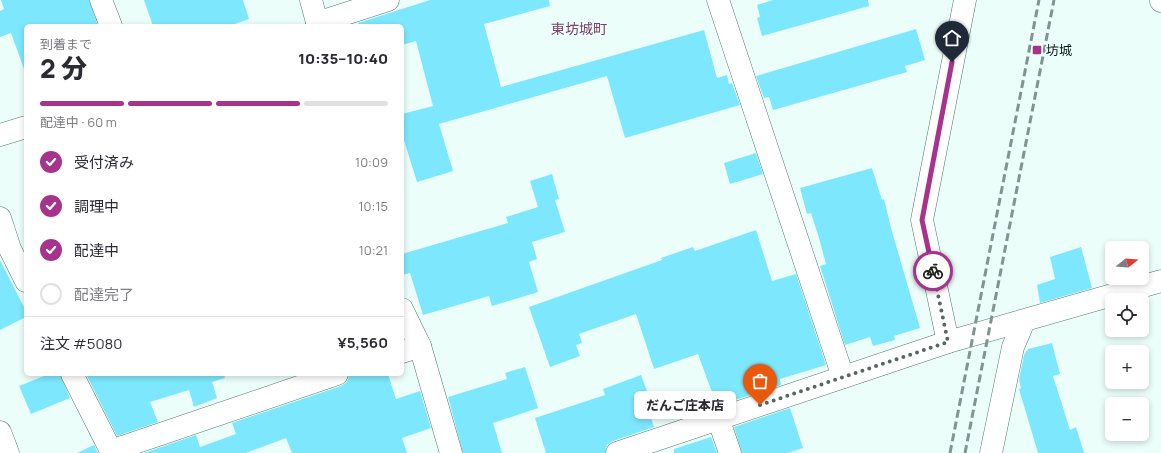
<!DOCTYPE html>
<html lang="ja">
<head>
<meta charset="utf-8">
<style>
  body { margin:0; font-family:Manrope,"Noto Sans JP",sans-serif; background:#f7f7f7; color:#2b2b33; height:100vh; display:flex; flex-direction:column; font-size:15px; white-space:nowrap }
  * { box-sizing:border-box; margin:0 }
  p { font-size:13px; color:#7c7c81 }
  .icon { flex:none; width:22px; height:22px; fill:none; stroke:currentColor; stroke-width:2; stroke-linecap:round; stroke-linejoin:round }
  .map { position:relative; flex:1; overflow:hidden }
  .panel { position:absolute; left:24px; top:24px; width:380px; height:352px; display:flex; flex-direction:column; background:#fff; border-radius:6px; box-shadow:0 2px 6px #0003 }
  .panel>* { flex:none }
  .needle { width:26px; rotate:73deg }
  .fabs { position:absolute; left:1105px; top:241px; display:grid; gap:8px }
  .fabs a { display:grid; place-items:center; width:44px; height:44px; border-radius:6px; background:#fff; box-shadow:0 2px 6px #0003; font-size:20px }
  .pin { position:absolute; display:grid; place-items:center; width:34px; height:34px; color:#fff; margin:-41px -17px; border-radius:50% 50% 50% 0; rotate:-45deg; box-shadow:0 0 4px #0007 }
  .pin .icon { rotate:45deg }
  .courier { position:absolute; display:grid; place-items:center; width:40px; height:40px; margin:-20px; border:3px solid #a7338d; border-radius:50%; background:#fff; color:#222; box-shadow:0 1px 5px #0007 }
  .bubble { position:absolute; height:28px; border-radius:6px; background:#fff; box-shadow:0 2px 6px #0003; font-size:13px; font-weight:800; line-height:28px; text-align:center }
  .summary em { font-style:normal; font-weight:800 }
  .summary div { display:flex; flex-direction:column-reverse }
  .summary { display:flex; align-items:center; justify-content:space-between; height:68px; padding:0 16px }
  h1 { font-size:26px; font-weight:800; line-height:30px }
  .bar { display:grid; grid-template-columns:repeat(4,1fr); gap:6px 4px; align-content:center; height:48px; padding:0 16px }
  .bar i { height:5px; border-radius:3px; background:#e1e1e2 }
  .bar .current { background:#a7338d }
  .bar p { grid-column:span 4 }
  .line { display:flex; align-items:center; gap:10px; padding:0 16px; border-top:1px solid #e1e1e2 }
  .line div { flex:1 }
  ol { padding:0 16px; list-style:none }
  li { display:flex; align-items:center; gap:12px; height:44px }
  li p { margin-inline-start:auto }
  li .icon { padding:4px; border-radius:50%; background:#a7338d; color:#fff; stroke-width:4 }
  li:last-child { color:#7c7c81 }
  li i { width:22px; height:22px; border:2px solid #e1e1e2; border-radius:50% }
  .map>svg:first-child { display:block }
  .building { fill:#7de8fd }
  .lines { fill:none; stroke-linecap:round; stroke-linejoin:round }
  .street-casing { stroke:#4d786f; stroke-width:23 }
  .street { stroke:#fff; stroke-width:22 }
  .rail { stroke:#829490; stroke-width:3; stroke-dasharray:8 4; stroke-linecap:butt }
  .done { stroke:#566764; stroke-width:4; stroke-dasharray:0 7.2 }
  .route { stroke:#a7338d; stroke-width:5 }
  .poi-dot { fill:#a7338d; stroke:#ecfefa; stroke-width:1.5 }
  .labels { text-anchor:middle; stroke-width:3; stroke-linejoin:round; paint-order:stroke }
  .poi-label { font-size:13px; fill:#051613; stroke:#ecfefa; text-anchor:start }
  .neighbourhood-label { font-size:14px; fill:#7a406b; stroke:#ecfefa }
</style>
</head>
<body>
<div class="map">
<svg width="1161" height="453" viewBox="0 0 1161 453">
  <rect width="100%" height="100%" fill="#ecfefa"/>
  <!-- building -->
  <g class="building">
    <polygon points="1,0 89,0 98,26 26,26 26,68 24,69 11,33 0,37 0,11 4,9"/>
    <polygon points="144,0 243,0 249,19 229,26 153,26"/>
    <polygon points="430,0 549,0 550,6 484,24 501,87 704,30 717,78 727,75 729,84 732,83 740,105 625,138 607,76 439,124 453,171 417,182 402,134 402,114 433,106 416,41 402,45 402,26 359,26 358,23"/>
    <polygon points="773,0 868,0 869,6 762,36 757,18 760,17 757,5"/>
    <polygon points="916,29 925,60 905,66 907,72 773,110 769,97 764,98 756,76"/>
    <polygon points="756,153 763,174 730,184 724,163"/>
    <polygon points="872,168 882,200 884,199 891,228 920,328 894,336 895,340 873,346 870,337 845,345 820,266 826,264 819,238 811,213 807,214 800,188"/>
    <polygon points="552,174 559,199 555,200 565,232 532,242 537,259 529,262 538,292 492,306 489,296 423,315 410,273 402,275 402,254 508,223 506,217 538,207 530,181"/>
    <polygon points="756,230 772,281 796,274 826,365 780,379 781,385 717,406 698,354 654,369 636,314 579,334 582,343 576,345 580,356 550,367 529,307 662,260 661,258 693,247 695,251"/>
    <polygon points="1081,247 1092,288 1040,303 1037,285 1055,279 1050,257"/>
    <polygon points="0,260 26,311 26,317 0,330"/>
    <polygon points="1052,343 1060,374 1053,376 1070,430 1076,427 1084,453 1038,453 1019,389 1021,388 1019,380 1024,355 1028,349"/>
    <polygon points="525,367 538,408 493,423 502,453 463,453 448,397 507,379 505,373"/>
    <polygon points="49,374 60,374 70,398 31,414 19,386"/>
    <polygon points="86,374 224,374 225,378 212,382 217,398 194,407 189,390 150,402 158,422 117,436"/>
    <polygon points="354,374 388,374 396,399 420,391 431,428 402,438 407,453 292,453 286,438 246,453 144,453 196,435 200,447 236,434 232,423 341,386 347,382 349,376"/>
    <polygon points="641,375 654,410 649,412 654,427 613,441 607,445 605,453 546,453 535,418 605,395 603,389"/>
    <polygon points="790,408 803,448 788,453 742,453 734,427"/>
    <polygon points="711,437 717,453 674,453 674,449"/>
    <polygon points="94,445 98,453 77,453"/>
  </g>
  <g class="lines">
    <!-- street casing -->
    <g class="street-casing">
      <g id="street">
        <polyline points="101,0 111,26"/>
        <polyline points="311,0 318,26"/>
        <polyline points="718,0 843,377"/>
        <polyline points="1161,0 1161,1"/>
        <polyline points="317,23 388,0"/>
        <polyline points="0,135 26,127"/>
        <polyline points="0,218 10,249 26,281"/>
        <polyline points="402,309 420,346 451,453"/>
        <polyline points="948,342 922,220 965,0"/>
        <polyline points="402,352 420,346"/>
        <polyline points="72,374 111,451 337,374"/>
        <polyline points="718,418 730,453"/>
        <polyline points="0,432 8,453"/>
        <polyline points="617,453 948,342 1161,281"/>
        <polyline points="991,453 1013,347 1024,321"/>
      </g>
    </g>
    <!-- street -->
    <use href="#street" class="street"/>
    <!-- rail -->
    <g class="rail">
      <polyline points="950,453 1039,0"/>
      <polyline points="965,453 1054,0"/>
    </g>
  </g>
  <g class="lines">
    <!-- done -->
    <polyline class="done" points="760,405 948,342 933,271"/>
    <!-- route -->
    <polyline class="route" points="933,271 922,220 952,62"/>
  </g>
  <!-- markers -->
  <rect class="poi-dot" x="1032" y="45" width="10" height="10" rx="2"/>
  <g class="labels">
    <!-- poi labels -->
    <g class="poi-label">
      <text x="1046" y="55">坊城</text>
    </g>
    <!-- neighbourhood labels -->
    <g class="neighbourhood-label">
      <text x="579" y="34">東坊城町</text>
    </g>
  </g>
</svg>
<div class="fabs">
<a><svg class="needle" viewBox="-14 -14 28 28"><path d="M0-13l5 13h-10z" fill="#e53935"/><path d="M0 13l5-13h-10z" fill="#7c7c81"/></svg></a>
<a><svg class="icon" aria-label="locate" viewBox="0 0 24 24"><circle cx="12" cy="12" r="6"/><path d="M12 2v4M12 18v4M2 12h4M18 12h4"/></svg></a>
<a>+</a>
<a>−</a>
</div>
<div class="pin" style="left:760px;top:405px;background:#ea580c"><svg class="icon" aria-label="bag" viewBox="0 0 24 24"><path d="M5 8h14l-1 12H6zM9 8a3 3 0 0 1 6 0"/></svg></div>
<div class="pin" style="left:952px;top:62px;background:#1f2937"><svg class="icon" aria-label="home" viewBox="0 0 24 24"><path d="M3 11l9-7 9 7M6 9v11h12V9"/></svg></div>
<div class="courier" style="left:933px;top:271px"><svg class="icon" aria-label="bike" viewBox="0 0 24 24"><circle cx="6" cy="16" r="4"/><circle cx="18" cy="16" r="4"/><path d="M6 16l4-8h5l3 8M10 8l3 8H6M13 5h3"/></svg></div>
<div class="bubble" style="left:634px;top:391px;width:102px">だんご庄本店</div>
<section class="panel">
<div class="summary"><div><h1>2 分</h1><p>到着まで</p></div><em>10:35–10:40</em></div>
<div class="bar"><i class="current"></i><i class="current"></i><i class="current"></i><i></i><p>配達中 · 60 m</p></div>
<ol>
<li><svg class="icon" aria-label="check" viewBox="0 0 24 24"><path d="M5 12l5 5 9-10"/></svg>受付済み<p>10:09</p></li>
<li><svg class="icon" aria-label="check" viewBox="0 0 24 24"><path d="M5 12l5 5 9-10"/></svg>調理中<p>10:15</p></li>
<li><svg class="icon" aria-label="check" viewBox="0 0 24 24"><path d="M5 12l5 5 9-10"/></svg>配達中<p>10:21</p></li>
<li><i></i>配達完了</li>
</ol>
<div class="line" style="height:52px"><div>注文 #5080</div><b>¥5,560</b></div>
</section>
</div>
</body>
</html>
